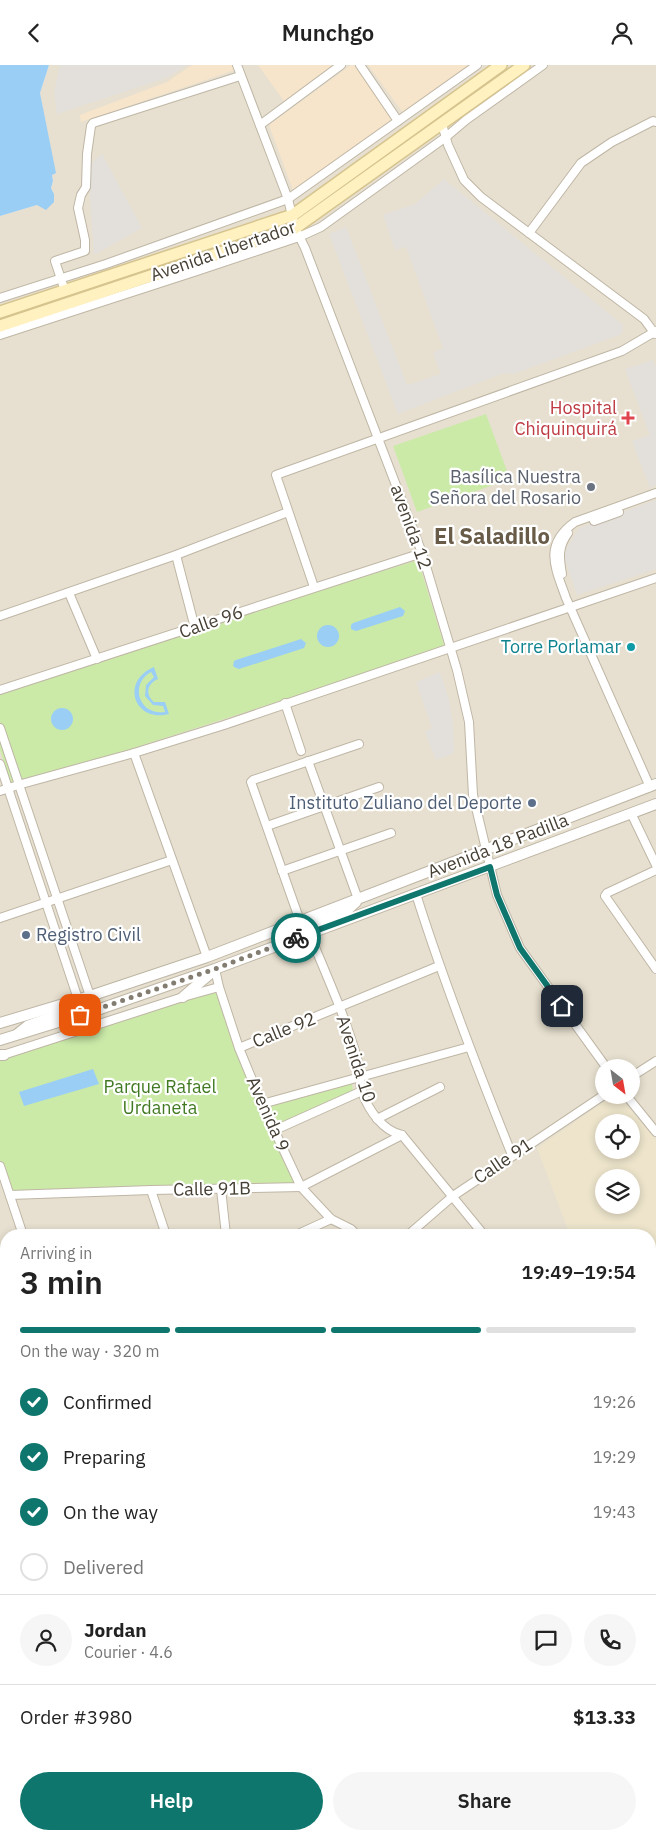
<!DOCTYPE html>
<html lang="en">
<head>
<meta charset="utf-8">
<style>
  body { margin:0; font-family:"IBM Plex Sans",sans-serif; background:#f6f6f6; color:#222; height:100vh; display:flex; flex-direction:column; font-size:19px; white-space:nowrap }
  * { box-sizing:border-box; margin:0 }
  p { font-size:16px; color:#767676 }
  .icon { flex:none; width:28px; height:28px; fill:none; stroke:currentColor; stroke-width:2; stroke-linecap:round; stroke-linejoin:round }
  .map { position:relative; flex:1; overflow:hidden }
  .sheet { position:absolute; left:0px; top:1164px; width:656px; height:611px; display:flex; flex-direction:column; background:#fff; border-radius:20px 20px 0 0; box-shadow:0 2px 8px #0003 }
  .sheet>* { flex:none }
  .needle { width:32px; rotate:149deg }
  .tools { position:absolute; left:595px; top:994px; display:grid; gap:10px }
  .tools a { display:grid; place-items:center; width:45px; height:45px; border-radius:50%; background:#fff; box-shadow:0 2px 8px #0003; font-size:25px }
  .pin { position:absolute; display:grid; place-items:center; width:42px; height:42px; color:#fff; margin:-21px; border-radius:10px; box-shadow:0 2px 8px #0006 }
  .courier { position:absolute; display:grid; place-items:center; width:50px; height:50px; margin:-25px; border:4px solid #0f766e; border-radius:50%; background:#fff; color:#222; box-shadow:0 1px 6px #0007 }
  .overview em { font-style:normal; font-weight:600 }
  .overview div { display:flex; flex-direction:column-reverse }
  .overview { display:flex; align-items:center; justify-content:space-between; height:85px; padding:0 20px }
  h1 { font-size:32px; font-weight:600; line-height:38px }
  .bar { display:grid; grid-template-columns:repeat(4,1fr); gap:8px 5px; align-content:center; height:60px; padding:0 20px }
  .bar i { height:6px; border-radius:4px; background:#e0e0e0 }
  .bar .active { background:#0f766e }
  .bar p { grid-column:span 4 }
  .line { display:flex; align-items:center; gap:12px; padding:0 20px; border-top:1px solid #e0e0e0 }
  .line div { flex:1 }
  .round { display:grid; place-items:center; flex:none; width:52px; height:52px; border-radius:26px; background:#f6f6f6 }
  ol { padding:0 20px; list-style:none }
  li { display:flex; align-items:center; gap:15px; height:55px }
  li p { margin-inline-start:auto }
  li .icon { padding:5px; border-radius:50%; background:#0f766e; color:#fff; stroke-width:4 }
  li:last-child { color:#767676 }
  li i { width:28px; height:28px; border:2px solid #e0e0e0; border-radius:50% }
  .action { display:flex; gap:10px; margin-top:auto; padding:10px 20px }
  .action a { flex:1; height:58px; border-radius:30px; background:#0f766e; color:#fff; font-size:20px; font-weight:600; line-height:58px; text-align:center }
  .action a+a { background:#f6f6f6; color:#222 }
  header { display:flex; justify-content:space-between; align-items:center; height:65px; padding:0 20px; background:#fff; font-size:22px; font-weight:600 }
  .map>svg:first-child { display:block }
  .residential { fill:#e7e0d0; fill-rule:evenodd }
  .commercial { fill:#f7e5cb }
  .education { fill:#ede4cb; fill-rule:evenodd }
  .green { fill:#cbeaa8 }
  .parking { fill:#e3e0dc }
  .water { fill:#9acef5; fill-rule:evenodd }
  .lines { fill:none; stroke-linecap:round; stroke-linejoin:round }
  .stream { stroke:#9acef5; stroke-width:2.5 }
  .minor-casing { stroke:#bfb6a5; stroke-width:10 }
  .tertiary-casing { stroke:#bfb6a5; stroke-width:12 }
  .secondary-casing { stroke:#d6c48f; stroke-width:14 }
  .minor { stroke:#fff; stroke-width:8 }
  .tertiary { stroke:#fff; stroke-width:10 }
  .secondary { stroke:#fff1c0; stroke-width:11 }
  .done { stroke:#827c71; stroke-width:5; stroke-dasharray:0 9 }
  .route { stroke:#0f766e; stroke-width:6 }
  .health-dot { fill:#e0444e; stroke:#fff; stroke-width:2 }
  .worship-dot { fill:#6b7280; stroke:#fff; stroke-width:2 }
  .culture-dot { fill:#0f9aa8; stroke:#fff; stroke-width:2 }
  .service-dot { fill:#5c6f8a; stroke:#fff; stroke-width:2 }
  .labels { text-anchor:middle; stroke-width:4.5; stroke-linejoin:round; paint-order:stroke }
  .street-label { font-size:18px; fill:#453e33; stroke:#fff }
  .health-label { font-size:18px; fill:#be3a42; stroke:#fff; text-anchor:end }
  .worship-label { font-size:18px; fill:#5b616d; stroke:#fff; text-anchor:end }
  .culture-label { font-size:18px; fill:#0d838f; stroke:#fff; text-anchor:end }
  .service-label { font-size:18px; fill:#4e5e75; stroke:#fff; text-anchor:end }
  .park-label { font-size:18px; fill:#427a23; stroke:#fff }
  .district-label { font-size:22px; font-weight:bold; fill:#685c49; stroke:#fff }
</style>
</head>
<body>
<header><svg class="icon" aria-label="back" viewBox="0 0 24 24"><path d="M15 5l-7 7 7 7"/></svg>Munchgo<svg class="icon" aria-label="person" viewBox="0 0 24 24"><circle cx="12" cy="8" r="4"/><path d="M4 21q1-7 8-7t8 7"/></svg></header>
<div class="map">
<svg width="656" height="1774" viewBox="0 0 656 1774">
  <rect width="100%" height="100%" fill="#f3eee3"/>
  <!-- residential -->
  <path class="residential" d="M49 0H656V1774H0V151L37 140 54 129 51 123 53 116 52 110 55 107 40 28ZM604 1002H631V1030H604ZM604 1058H631V1085H604ZM604 1112H631V1140H604ZM6 1170H650V1769H6Z"/>
  <!-- commercial -->
  <g class="commercial">
    <polygon points="192,0 233,0 235,5 81,57 80,50 167,17"/>
    <polygon points="258,0 333,0 284,36"/>
    <polygon points="351,0 354,0 393,55 294,128 269,60"/>
    <polygon points="368,0 470,0 404,49"/>
  </g>
  <!-- education -->
  <path class="education" d="M614 1030H618L656 1075V1189L650 1194V1170H570L537 1083ZM604 1058H631V1085H604ZM604 1112H631V1140H604Z"/>
  <!-- green -->
  <g class="green">
    <polygon points="486,349 510,414 417,447 393,381"/>
    <polygon points="418,495 445,583 12,722 0,685 0,625"/>
    <polygon points="208,927 221,929 258,1039 303,1119 149,1121 12,1131 0,1095 0,992"/>
    <polygon points="352,1018 353,1026 279,1059 270,1041"/>
  </g>
  <!-- parking -->
  <g class="parking">
    <polygon points="60,0 187,0 166,13 57,49 54,28"/>
    <polygon points="102,89 142,163 94,190 88,101"/>
    <polygon points="444,114 623,260 622,269 514,309 504,308 398,349 329,169 346,162 407,320 441,309 433,288 443,283 406,182 395,185 383,150 415,139"/>
    <polygon points="653,295 656,302 656,420 650,423 632,376 650,370 625,304"/>
    <polygon points="656,435 656,504 577,530 563,489 579,463"/>
    <polygon points="440,607 449,634 453,660 454,688 436,695 425,667 432,663 416,617"/>
  </g>
  <!-- water -->
  <g class="water">
    <polygon points="0,0 49,0 40,28 56,108 52,110 53,116 51,123 54,129 54,137 46,145 37,140 0,151"/>
    <polygon points="400,542 405,546 403,551 356,566 351,564 351,560 353,558"/>
    <circle cx="328" cy="571" r="11"/>
    <polygon points="301,574 306,578 304,583 239,604 236,603 233,601 234,596 236,595"/>
    <path d="M154 602 158 614C147 619 145 629 154 637H165L169 649C134 658 120 616 154 602ZM151 607 154 612 146 620 145 631 153 640 163 641 165 647C139 651 129 619 151 607Z"/>
    <circle cx="62" cy="654" r="11"/>
    <polygon points="93,1004 99,1019 24,1041 19,1027"/>
  </g>
  <g class="lines">
    <!-- stream -->
    <polyline class="stream" points="650,1753 656,1756"/>
    <!-- minor casing -->
    <g class="minor-casing">
      <g id="minor">
        <polyline points="237,0 288,134 295,163 305,183 422,488 457,605 469,657 473,730 497,830 520,883 606,1002"/>
        <polyline points="360,0 398,56"/>
        <polyline points="442,59 448,80 464,115 481,132 644,254 655,269"/>
        <polyline points="260,60 341,0"/>
        <polyline points="529,168 581,98 612,77 653,56 656,57"/>
        <polyline points="65,226 55,196 85,186 85,175 78,143 81,130 86,122 87,89 91,61 93,58 240,11"/>
        <polyline points="0,233 106,199 288,134 477,0"/>
        <polyline points="0,270 197,206 299,172 321,162 446,72 466,55 543,0"/>
        <polyline points="594,456 619,447"/>
        <polyline points="176,490 195,563"/>
        <path d="M562 509C559 492 558 482 568 468"/>
        <polyline points="314,522 276,410 622,286 656,266"/>
        <polyline points="69,528 97,594"/>
        <polyline points="0,551 176,490 288,447"/>
        <polyline points="0,625 422,488"/>
        <polyline points="285,638 301,686"/>
        <polyline points="0,663 90,931 97,945"/>
        <polyline points="134,688 207,892"/>
        <polyline points="308,696 358,834"/>
        <polyline points="0,699 78,934 71,944 27,960 17,968"/>
        <path d="M650 722 566 533C555 502 543 480 575 457L656 428"/>
        <polyline points="0,726 18,720 134,688 224,660 656,513"/>
        <polyline points="631,748 656,800"/>
        <polyline points="267,761 379,722"/>
        <polyline points="656,805 607,828 605,831 656,904"/>
        <polyline points="282,806 391,768"/>
        <path d="M416 829C444 918 477 1003 512 1090"/>
        <polyline points="0,853 172,795"/>
        <polyline points="300,856 251,717 253,715 359,679"/>
        <path d="M309 868C326 909 345 951 357 993 360 1004 359 1019 362 1027 369 1046 383 1066 402 1070L484 1170"/>
        <polyline points="215,904 219,922 239,983 262,1039 301,1122 331,1154 351,1164 357,1170"/>
        <polyline points="239,983 439,901"/>
        <polyline points="0,991 183,932 219,922"/>
        <polyline points="631,1012 656,996"/>
        <polyline points="626,1030 656,1067"/>
        <polyline points="262,1039 469,982"/>
        <polyline points="377,1054 440,1022"/>
        <polyline points="275,1065 362,1026"/>
        <polyline points="0,1101 23,1170"/>
        <polyline points="221,1124 226,1170"/>
        <polyline points="151,1125 166,1170"/>
        <polyline points="10,1130 151,1125 301,1122 402,1070"/>
        <polyline points="296,1170 331,1154"/>
        <polyline points="408,1170 453,1131 604,1030"/>
        <polyline points="650,1201 656,1196"/>
        <polyline points="650,1275 656,1271"/>
        <polyline points="650,1358 656,1367"/>
        <polyline points="0,1362 6,1360"/>
        <polyline points="0,1388 6,1407"/>
        <polyline points="0,1436 6,1434"/>
        <polyline points="0,1476 6,1475"/>
        <polyline points="650,1559 656,1555"/>
        <polyline points="0,1575 6,1573"/>
        <polyline points="650,1595 656,1603"/>
        <polyline points="650,1709 656,1707"/>
        <polyline points="650,1747 656,1751"/>
        <polyline points="182,1769 233,1774"/>
        <polyline points="111,1774 121,1769"/>
        <polyline points="324,1774 350,1769"/>
      </g>
    </g>
    <!-- tertiary casing -->
    <g class="tertiary-casing">
      <g id="tertiary">
        <polyline points="317,859 346,846 356,837"/>
        <polyline points="183,932 211,908"/>
        <polyline points="0,958 90,931 207,892 656,719"/>
        <polyline points="0,975 97,945 215,904 656,739"/>
        <polyline points="0,990 4,990"/>
        <polyline points="0,1719 6,1727"/>
        <polyline points="0,1737 6,1746"/>
        <polyline points="22,1769 26,1774"/>
        <polyline points="36,1769 39,1774"/>
      </g>
    </g>
    <!-- secondary casing -->
    <g class="secondary-casing">
      <g id="secondary">
        <polyline points="0,247 293,150 501,0"/>
        <polyline points="0,261 295,163 524,0"/>
      </g>
    </g>
    <!-- minor -->
    <use href="#minor" class="minor"/>
    <!-- tertiary -->
    <use href="#tertiary" class="tertiary"/>
    <!-- secondary -->
    <use href="#secondary" class="secondary"/>
  </g>
  <g class="lines">
    <!-- done -->
    <polyline class="done" points="80,950 215,904 296,873"/>
    <!-- route -->
    <polyline class="route" points="296,873 490,802 497,830 520,883 562,941"/>
  </g>
  <!-- markers -->
  <path class="health-dot" d="M625.5 345.5h5v5h5v5h-5v5h-5v-5h-5v-5h5z"/>
  <circle class="worship-dot" cx="591" cy="422" r="5"/>
  <circle class="culture-dot" cx="631" cy="582" r="5"/>
  <g class="service-dot">
    <circle cx="532" cy="738" r="5"/>
    <circle cx="26" cy="870" r="5"/>
  </g>
  <g class="labels">
    <!-- street labels -->
    <g class="street-label">
      <text transform="translate(223 186) rotate(-19)" y="6">Avenida Libertador</text>
      <text transform="translate(411 462) rotate(70)" y="6">avenida 12</text>
      <text transform="translate(211 557) rotate(-19)" y="6">Calle 96</text>
      <text transform="translate(498 781) rotate(-21)" y="6">Avenida 18 Padilla</text>
      <text transform="translate(284 965) rotate(-22)" y="6">Calle 92</text>
      <text transform="translate(356 994) rotate(72)" y="6">Avenida 10</text>
      <text transform="translate(268 1049) rotate(66)" y="6">Avenida 9</text>
      <text transform="translate(503 1096) rotate(-34)" y="6">Calle 91</text>
      <text transform="translate(212 1124) rotate(-1)" y="6">Calle 91B</text>
    </g>
    <!-- health labels -->
    <g class="health-label">
      <text x="617" y="349">Hospital<tspan x="617" dy="21">Chiquinquirá</tspan></text>
    </g>
    <!-- worship labels -->
    <g class="worship-label">
      <text x="581" y="418">Basílica Nuestra<tspan x="581" dy="21">Señora del Rosario</tspan></text>
    </g>
    <!-- culture labels -->
    <g class="culture-label">
      <text x="621" y="588">Torre Porlamar</text>
    </g>
    <!-- service labels -->
    <g class="service-label">
      <text x="522" y="744">Instituto Zuliano del Deporte</text>
      <text x="36" y="876" text-anchor="start">Registro Civil</text>
    </g>
    <!-- park labels -->
    <g class="park-label">
      <text x="160" y="1028">Parque Rafael<tspan x="160" dy="21">Urdaneta</tspan></text>
    </g>
    <!-- district labels -->
    <g class="district-label">
      <text x="492" y="479">El Saladillo</text>
    </g>
  </g>
</svg>
<div class="tools">
<a><svg class="needle" viewBox="-14 -14 28 28"><path d="M0-13l5 13h-10z" fill="#e53935"/><path d="M0 13l5-13h-10z" fill="#767676"/></svg></a>
<a><svg class="icon" aria-label="locate" viewBox="0 0 24 24"><circle cx="12" cy="12" r="6"/><path d="M12 2v4M12 18v4M2 12h4M18 12h4"/></svg></a>
<a><svg class="icon" aria-label="layers" viewBox="0 0 24 24"><path d="M12 4l9 5-9 5-9-5zM3 14l9 5 9-5"/></svg></a>
</div>
<div class="pin" style="left:80px;top:950px;background:#ea580c"><svg class="icon" aria-label="bag" viewBox="0 0 24 24"><path d="M5 8h14l-1 12H6zM9 8a3 3 0 0 1 6 0"/></svg></div>
<div class="pin" style="left:562px;top:941px;background:#1f2937"><svg class="icon" aria-label="home" viewBox="0 0 24 24"><path d="M3 11l9-7 9 7M6 9v11h12V9"/></svg></div>
<div class="courier" style="left:296px;top:873px"><svg class="icon" aria-label="bike" viewBox="0 0 24 24"><circle cx="6" cy="16" r="4"/><circle cx="18" cy="16" r="4"/><path d="M6 16l4-8h5l3 8M10 8l3 8H6M13 5h3"/></svg></div>
<section class="sheet">
<div class="overview"><div><h1>3 min</h1><p>Arriving in</p></div><em>19:49–19:54</em></div>
<div class="bar"><i class="active"></i><i class="active"></i><i class="active"></i><i></i><p>On the way · 320 m</p></div>
<ol>
<li><svg class="icon" aria-label="check" viewBox="0 0 24 24"><path d="M5 12l5 5 9-10"/></svg>Confirmed<p>19:26</p></li>
<li><svg class="icon" aria-label="check" viewBox="0 0 24 24"><path d="M5 12l5 5 9-10"/></svg>Preparing<p>19:29</p></li>
<li><svg class="icon" aria-label="check" viewBox="0 0 24 24"><path d="M5 12l5 5 9-10"/></svg>On the way<p>19:43</p></li>
<li><i></i>Delivered</li>
</ol>
<div class="line" style="height:90px"><a class="round"><svg class="icon" aria-label="person" viewBox="0 0 24 24"><circle cx="12" cy="8" r="4"/><path d="M4 21q1-7 8-7t8 7"/></svg></a><div><b>Jordan</b><p>Courier · 4.6</p></div><a class="round"><svg class="icon" aria-label="chat" viewBox="0 0 24 24"><path d="M4 5h16v11H9l-5 4z"/></svg></a><a class="round"><svg class="icon" aria-label="phone" viewBox="0 0 24 24"><path d="M5 4h4l2 5-3 2q2 4 5 5l2-3 5 2v4C11 20 4 13 5 4z"/></svg></a></div>
<div class="line" style="height:65px"><div>Order #3980</div><b>$13.33</b></div>
<div class="action"><a>Help</a><a>Share</a></div>
</section>
</div>
</body>
</html>
